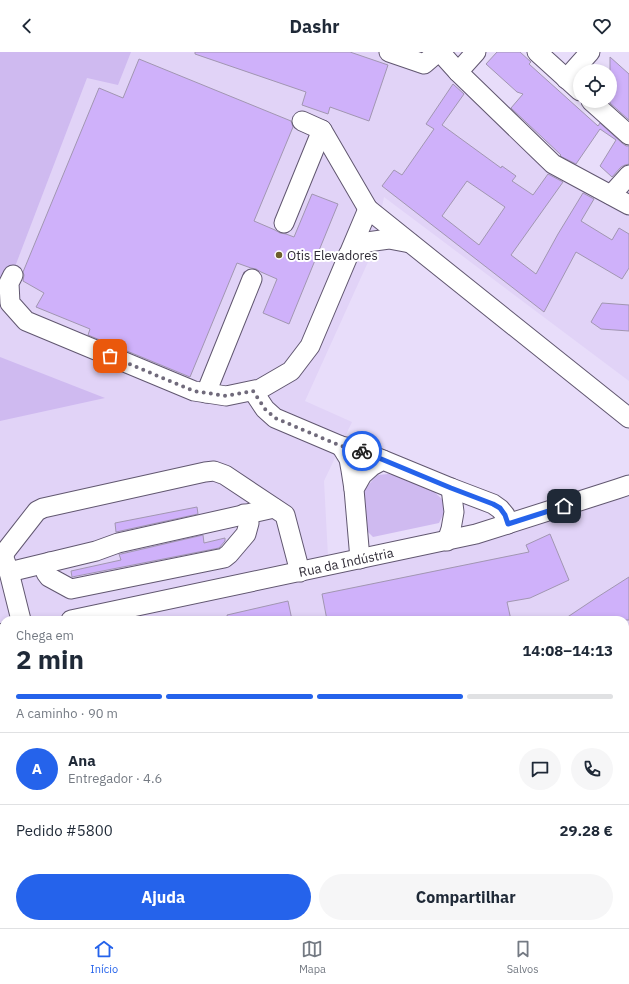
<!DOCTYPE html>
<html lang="pt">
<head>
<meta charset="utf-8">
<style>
  body { margin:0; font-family:"IBM Plex Sans",sans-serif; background:#f6f6f7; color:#1f2937; height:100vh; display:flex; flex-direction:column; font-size:15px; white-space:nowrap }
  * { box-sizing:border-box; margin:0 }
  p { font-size:13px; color:#747a83 }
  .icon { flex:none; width:22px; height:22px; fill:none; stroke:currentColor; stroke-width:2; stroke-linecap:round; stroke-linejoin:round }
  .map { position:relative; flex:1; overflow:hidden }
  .panel { position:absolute; left:0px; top:564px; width:629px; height:312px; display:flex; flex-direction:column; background:#fff; border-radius:12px 12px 0 0; box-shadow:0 2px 6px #0003 }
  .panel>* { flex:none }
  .controls { position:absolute; left:573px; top:12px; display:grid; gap:8px }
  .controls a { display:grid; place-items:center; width:44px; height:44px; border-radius:50%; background:#fff; box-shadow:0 2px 6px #0003; font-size:20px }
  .pin { position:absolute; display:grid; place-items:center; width:34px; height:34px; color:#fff; margin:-17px; border-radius:8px; box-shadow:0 2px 6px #0006 }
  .courier { position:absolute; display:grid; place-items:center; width:40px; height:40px; margin:-20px; border:3px solid #2563eb; border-radius:50%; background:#fff; color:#222; box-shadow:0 1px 5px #0007 }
  .overview em { font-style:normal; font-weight:700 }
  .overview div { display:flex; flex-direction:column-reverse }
  .overview { display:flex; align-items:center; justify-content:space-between; height:68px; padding:0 16px }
  h1 { font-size:26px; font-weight:700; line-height:30px }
  .bar { display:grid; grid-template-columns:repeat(4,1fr); gap:6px 4px; align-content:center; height:48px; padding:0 16px }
  .bar i { height:5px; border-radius:3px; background:#e0e1e3 }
  .bar .on { background:#2563eb }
  .bar p { grid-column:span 4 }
  .line { display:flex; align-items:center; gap:10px; padding:0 16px; border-top:1px solid #e0e1e3 }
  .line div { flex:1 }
  .round { display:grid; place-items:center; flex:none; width:42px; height:42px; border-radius:21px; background:#f6f6f7 }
  .cta { display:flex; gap:8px; margin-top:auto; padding:8px 16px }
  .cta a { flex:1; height:46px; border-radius:24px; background:#2563eb; color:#fff; font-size:16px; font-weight:700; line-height:46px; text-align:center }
  .cta a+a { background:#f6f6f7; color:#1f2937 }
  header { display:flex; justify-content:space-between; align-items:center; height:52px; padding:0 16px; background:#fff; font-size:18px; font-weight:700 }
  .menu { display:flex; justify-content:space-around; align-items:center; height:56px; border-top:1px solid #e0e1e3; background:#fff; font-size:11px; color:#747a83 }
  .menu a { display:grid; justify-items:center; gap:2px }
  .menu .on { color:#2563eb }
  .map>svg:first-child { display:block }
  .built { fill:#e1d3f7; fill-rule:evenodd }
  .green { fill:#cfbaf0 }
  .building { fill:#cfb1fa; stroke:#a196b1; fill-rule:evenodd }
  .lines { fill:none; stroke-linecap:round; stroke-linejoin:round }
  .minor-casing { stroke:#615770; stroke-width:21 }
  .minor { stroke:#fff; stroke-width:19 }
  .done { stroke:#706a7b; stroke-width:4; stroke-dasharray:0 7.2 }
  .route { stroke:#2563eb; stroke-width:5 }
  .poi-dot { fill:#6d5e2b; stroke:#fff; stroke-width:1.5 }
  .labels { text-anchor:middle; stroke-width:4; stroke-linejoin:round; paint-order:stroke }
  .poi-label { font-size:13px; fill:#302c37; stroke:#fff; text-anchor:start }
  .street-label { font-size:13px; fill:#302c37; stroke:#fff }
</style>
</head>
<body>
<header><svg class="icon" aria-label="back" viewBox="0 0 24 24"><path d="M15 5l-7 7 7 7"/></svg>Dashr<svg class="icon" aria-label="heart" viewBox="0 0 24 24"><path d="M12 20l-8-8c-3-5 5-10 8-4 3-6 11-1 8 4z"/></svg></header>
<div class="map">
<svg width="629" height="876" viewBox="0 0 629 876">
  <rect width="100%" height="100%" fill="#e8ddfa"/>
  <!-- built -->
  <path class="built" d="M0 0H389L416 14 427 0 512 85 629 141V329L384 145 373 199 305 349 352 370 324 429 329 523 480 490 611 450 629 444V876H0ZM4 568H625V872H4Z"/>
  <!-- green -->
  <g class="green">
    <polygon points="0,0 131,0 118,33 87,26 0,254"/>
    <polygon points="0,305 105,346 0,369"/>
    <polygon points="388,422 395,423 432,438 442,447 445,459 439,471 373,485 365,477 362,453 365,437 377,423"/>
  </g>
  <!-- building -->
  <g class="building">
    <polygon points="195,0 350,0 388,13 369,69 330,55 328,62 302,53 306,40 195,2"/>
    <polygon points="497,0 520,0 531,10 529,12 598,74 600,71 622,91 626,94 629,94 629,112 625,113 621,115 612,125 600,114 616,88 600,77 576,112 560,104 561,103 511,56 523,42 517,40 486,12"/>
    <polygon points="610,5 629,22 629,68 610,51"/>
    <polygon points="139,7 291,69 293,75 254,169 275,178 280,181 286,182 294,185 312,142 338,152 289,272 263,261 277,227 261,220 256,217 251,216 237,211 190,325 88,283 90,277 36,255 44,241 23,229 24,223 23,220 99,36 123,46"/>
    <path d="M453 32 464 42 442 73 501 116 502 114 516 124 512 129 533 143 548 122 563 130 511 203 536 222 558 182 583 141 594 147 581 169 612 188 619 176 629 182V216L622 227 576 200 544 260 382 134 394 118 402 123 434 77 426 72ZM467 129 505 155 479 193 442 164Z"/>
    <polygon points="602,251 629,253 629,279 601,277 591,270"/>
    <polygon points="197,455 198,462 116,480 115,471"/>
    <polygon points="550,482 569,528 530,546 507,550 511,568 327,568 322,542 529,500 526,493"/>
    <polygon points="203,483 204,491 225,486 225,489 219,496 72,525 71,519 121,508 119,502 121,502"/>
    <polygon points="629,525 629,568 563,568 596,546"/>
    <polygon points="288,549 292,568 228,568 227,563"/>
  </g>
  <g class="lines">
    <!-- minor casing -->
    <g class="minor-casing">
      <g id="minor">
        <polyline points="389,0 424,12 438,0"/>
        <polyline points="440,0 458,20 553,112 629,153"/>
        <polyline points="537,0 580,39"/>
        <polyline points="458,20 476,0"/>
        <polyline points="566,27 590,0"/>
        <polyline points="591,49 629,83"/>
        <polyline points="302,69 322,78 368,157"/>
        <polyline points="611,143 629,123"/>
        <polyline points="284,171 322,78"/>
        <polyline points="348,203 367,190 389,187 410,191"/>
        <polyline points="13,223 9,231 10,251 26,269 194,339 226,344 260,337 291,319 310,294 368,157 629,366"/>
        <polyline points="253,339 265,357 275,366 341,394 356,397 383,408"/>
        <polyline points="206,341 252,227"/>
        <polyline points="341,394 349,407 351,418 354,437"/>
        <polyline points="447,489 451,477 454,460 451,436"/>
        <polyline points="360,507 354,437 362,423 372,414 383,408 451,436 493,452 500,457 505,463 508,472"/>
        <polyline points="50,510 46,517 46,521 49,525 71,537 224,506 229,502 246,482 249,471 244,462"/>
        <polyline points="9,520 96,499 118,491 274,456"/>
        <polyline points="21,568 9,520 4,506 5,500 37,459 43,456 205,420 214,419 225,423 285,463 300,520"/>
        <polyline points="71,568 476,482 592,445 617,437 629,433"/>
        <polyline points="0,582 4,581"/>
        <polyline points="242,872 245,876"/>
        <polyline points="107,876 114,872"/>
        <polyline points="124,876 130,872"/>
        <polyline points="150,876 156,872"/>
      </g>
    </g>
    <!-- minor -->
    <use href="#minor" class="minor"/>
  </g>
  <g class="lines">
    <!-- done -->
    <polyline class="done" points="110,304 194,339 226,344 253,339 265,357 275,366 341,394 356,396 362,399"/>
    <!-- route -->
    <polyline class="route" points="362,399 451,436 493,452 500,456 505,463 508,472 564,454"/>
  </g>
  <!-- markers -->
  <circle class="poi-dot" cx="279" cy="203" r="4"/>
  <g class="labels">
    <!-- poi labels -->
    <g class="poi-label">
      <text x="287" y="208">Otis Elevadores</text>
    </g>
    <!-- street labels -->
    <g class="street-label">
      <text transform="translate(346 510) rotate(-12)" y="5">Rua da Indústria</text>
    </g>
  </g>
</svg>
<div class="controls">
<a><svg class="icon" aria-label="locate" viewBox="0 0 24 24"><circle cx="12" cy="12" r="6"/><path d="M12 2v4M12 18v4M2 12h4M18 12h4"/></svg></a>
</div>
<div class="pin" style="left:110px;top:304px;background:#ea580c"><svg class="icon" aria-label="bag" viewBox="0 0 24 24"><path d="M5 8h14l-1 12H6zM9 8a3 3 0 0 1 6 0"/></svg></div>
<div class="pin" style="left:564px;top:454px;background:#1f2937"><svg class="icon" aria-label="home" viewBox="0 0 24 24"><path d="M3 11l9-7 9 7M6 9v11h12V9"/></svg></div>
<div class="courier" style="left:362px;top:399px"><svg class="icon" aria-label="bike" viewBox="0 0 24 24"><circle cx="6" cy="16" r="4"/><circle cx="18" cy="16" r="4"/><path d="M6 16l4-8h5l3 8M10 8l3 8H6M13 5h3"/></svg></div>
<section class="panel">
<div class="overview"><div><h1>2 min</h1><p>Chega em</p></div><em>14:08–14:13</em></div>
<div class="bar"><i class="on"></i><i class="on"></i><i class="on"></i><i></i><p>A caminho · 90 m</p></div>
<div class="line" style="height:72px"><b class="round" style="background:#2563eb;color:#fff">A</b><div><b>Ana</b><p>Entregador · 4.6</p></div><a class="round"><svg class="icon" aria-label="chat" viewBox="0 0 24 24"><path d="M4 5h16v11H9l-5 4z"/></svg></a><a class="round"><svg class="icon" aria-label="phone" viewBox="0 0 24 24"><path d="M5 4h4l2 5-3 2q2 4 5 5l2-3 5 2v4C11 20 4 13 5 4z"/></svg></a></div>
<div class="line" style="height:52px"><div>Pedido #5800</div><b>29.28 €</b></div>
<div class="cta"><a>Ajuda</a><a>Compartilhar</a></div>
</section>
</div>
<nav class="menu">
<a class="on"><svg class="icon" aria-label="home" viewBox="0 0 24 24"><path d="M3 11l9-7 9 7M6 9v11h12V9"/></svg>Início</a>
<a><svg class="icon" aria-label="map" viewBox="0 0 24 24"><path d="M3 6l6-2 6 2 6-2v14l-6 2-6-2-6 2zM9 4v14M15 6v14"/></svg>Mapa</a>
<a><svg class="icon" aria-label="saved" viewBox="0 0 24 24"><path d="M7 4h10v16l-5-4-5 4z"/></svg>Salvos</a>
</nav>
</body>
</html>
